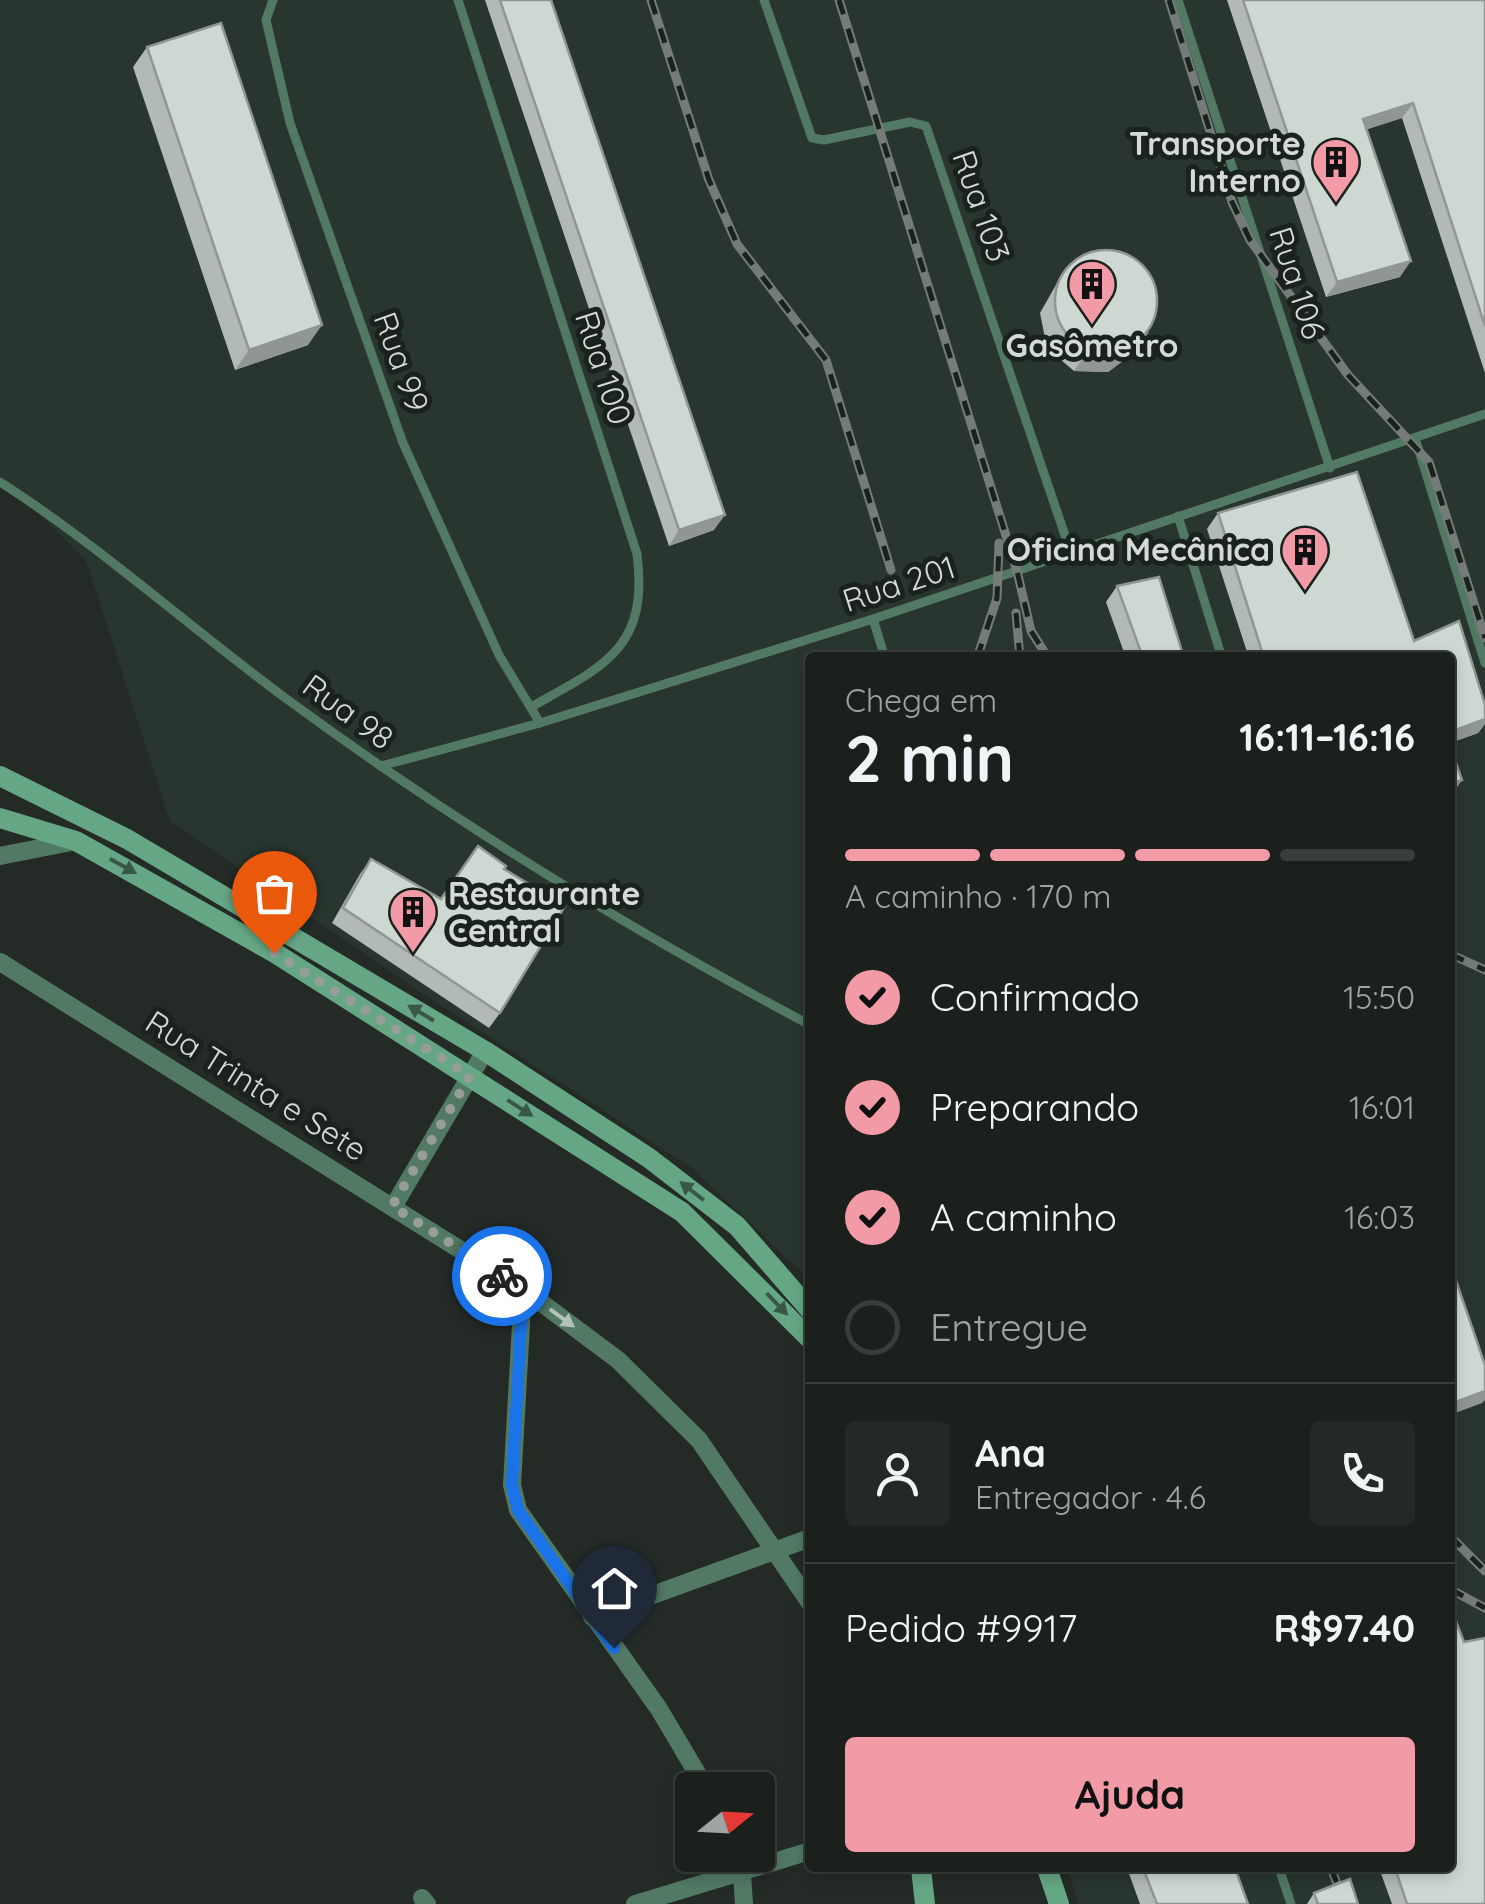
<!DOCTYPE html>
<html lang="pt">
<head>
<meta charset="utf-8">
<style>
  body { margin:0; font-family:Quicksand,sans-serif; background:#242826; color:#f1f3f6; height:100vh; display:flex; flex-direction:column; font-size:38px; white-space:nowrap }
  * { box-sizing:border-box; margin:0 }
  p { font-size:32px; color:#a0a3a4 }
  .icon { flex:none; width:55px; height:55px; fill:none; stroke:currentColor; stroke-width:2; stroke-linecap:round; stroke-linejoin:round }
  .map { position:relative; flex:1; overflow:hidden }
  .drawer { position:absolute; left:805px; top:652px; width:650px; height:1220px; display:flex; flex-direction:column; background:#1b201d; border-radius:10px; box-shadow:0 5px 15px #0003,0 0 0 2px #393e3b }
  .drawer>* { flex:none }
  .needle { width:65px; rotate:72deg }
  .buttons { position:absolute; left:675px; top:1772px; display:grid; gap:20px }
  .buttons a { display:grid; place-items:center; width:100px; height:100px; border-radius:10px; background:#1b201d; box-shadow:0 5px 15px #0003,0 0 0 2px #393e3b; font-size:50px }
  .pin { position:absolute; display:grid; place-items:center; width:85px; height:85px; color:#fff; margin:-102px -42px; border-radius:50% 50% 50% 0; rotate:-45deg; box-shadow:0 0 10px #0007 }
  .pin .icon { rotate:45deg }
  .courier { position:absolute; display:grid; place-items:center; width:100px; height:100px; margin:-50px; border:8px solid #1a73e8; border-radius:50%; background:#fff; color:#222; box-shadow:0 2px 12px #0007 }
  .summary em { font-style:normal; font-weight:700 }
  .summary div { display:flex; flex-direction:column-reverse }
  .summary { display:flex; align-items:center; justify-content:space-between; height:170px; padding:0 40px }
  h1 { font-size:65px; font-weight:700; line-height:75px }
  .bar { display:grid; grid-template-columns:repeat(4,1fr); gap:15px 10px; align-content:center; height:120px; padding:0 40px }
  .bar i { height:12px; border-radius:8px; background:#393e3b }
  .bar .on { background:#f39aa7 }
  .bar p { grid-column:span 4 }
  .line { display:flex; align-items:center; gap:25px; padding:0 40px; border-top:2px solid #393e3b }
  .line div { flex:1 }
  .round { display:grid; place-items:center; flex:none; width:105px; height:105px; border-radius:10px; background:#242826 }
  ol { padding:0 40px; list-style:none }
  li { display:flex; align-items:center; gap:30px; height:110px }
  li p { margin-inline-start:auto }
  li .icon { padding:10px; border-radius:50%; background:#f39aa7; color:#111; stroke-width:4 }
  li:last-child { color:#a0a3a4 }
  li i { width:55px; height:55px; border:5px solid #393e3b; border-radius:50% }
  .cta { display:flex; gap:20px; margin-top:auto; padding:20px 40px }
  .cta a { flex:1; height:115px; border-radius:10px; background:#f39aa7; color:#111; font-size:40px; font-weight:700; line-height:115px; text-align:center }
  .map>svg:first-child { display:block }
  .built { fill:#29362f }
  .lines { fill:none; stroke-linecap:round; stroke-linejoin:round }
  .service { stroke:#517964; stroke-width:9 }
  .minor { stroke:#517964; stroke-width:18 }
  .secondary { stroke:#65a785; stroke-width:20 }
  .rail-casing { stroke:#757b78; stroke-width:9 }
  .rail { stroke:#1a221e; stroke-width:5; stroke-dasharray:15; stroke-linecap:butt }
  .wall { fill:#b1bab5 }
  .shaded-wall { fill:#909793 }
  .building { fill:#ced8d2; stroke:#909793; stroke-width:2.5 }
  .oneway { fill:#385747 }
  .oneway2 { fill:#b4c2ba }
  .done { stroke:#979d99; stroke-width:10; stroke-dasharray:0 18 }
  .route { stroke:#1a73e8; stroke-width:12 }
  .labels { text-anchor:middle; stroke-width:10; stroke-linejoin:round; paint-order:stroke }
  .poi-label { font-size:32px; font-weight:bold; fill:#d5dad7; stroke:#1a221e; text-anchor:end }
  .street-label { font-size:32px; fill:#d5dad7; stroke:#1a221e }
</style>
</head>
<body>
<div class="map">
<svg width="1485" height="1904" viewBox="0 0 1485 1904">
  <rect width="100%" height="100%" fill="#242b27"/>
  <!-- built -->
  <polygon class="built" points="0,0 1485,0 1485,1904 1079,1904 1067,1868 1450,1868 1450,658 810,658 810,1280 692,1168 425,995 170,821 86,560 0,476"/>
  <g class="lines">
    <!-- service -->
    <g class="service">
      <polyline points="273,0 266,20 290,123 403,443 499,655 540,723"/>
      <path d="M458 0 637 554C649 649 604 666 531 707"/>
      <polyline points="764,0 812,138 824,140 910,122 926,126 1071,553"/>
      <polyline points="1178,0 1330,468"/>
      <polyline points="1415,438 1485,663"/>
      <path d="M0 482C100 546 188 626 284 697 455 823 622 925 810 1025"/>
      <polyline points="1178,516 1222,658"/>
      <polyline points="873,619 885,658"/>
      <polyline points="381,766 540,723 873,619 1485,414"/>
      <polyline points="1279,1868 1291,1904"/>
    </g>
    <!-- minor -->
    <g class="minor">
      <polyline points="0,856 76,841"/>
      <polyline points="0,962 523,1289 618,1360 699,1440 810,1603"/>
      <polyline points="393,1207 485,1051"/>
      <polyline points="523,1289 512,1485 518,1510 659,1709 707,1790"/>
      <polyline points="592,1617 810,1538"/>
      <polyline points="735,1855 742,1874 744,1904"/>
      <polyline points="422,1898 427,1904"/>
      <polyline points="635,1904 810,1851"/>
    </g>
    <!-- secondary -->
    <g class="secondary">
      <polyline points="0,776 127,839 485,1051 649,1158 737,1226 810,1310"/>
      <polyline points="0,818 76,841 275,953 682,1212 810,1339"/>
      <polyline points="921,1868 925,1904"/>
      <polyline points="1047,1868 1059,1904"/>
    </g>
    <!-- rail casing -->
    <g class="rail-casing">
      <g id="rail">
        <polyline points="651,0 709,180 737,244 826,360 891,570"/>
        <polyline points="839,0 1017,571 1031,631 1048,658"/>
        <polyline points="1169,0 1232,202 1250,240 1348,375 1429,462 1485,638"/>
        <polyline points="1016,613 1020,658"/>
        <polyline points="977,658 997,598 999,543"/>
        <polyline points="1450,954 1485,970"/>
        <polyline points="1450,1536 1485,1571"/>
        <polyline points="1450,1589 1485,1608"/>
        <polyline points="1331,1868 1345,1904"/>
      </g>
    </g>
    <!-- rail -->
    <use href="#rail" class="rail"/>
  </g>
  <!-- wall -->
  <g class="wall">
    <polygon points="485,0 551,0 714,530 669,546"/>
    <polygon points="1227,0 1485,0 1485,373 1402,118 1367,129 1400,277 1326,297"/>
    <polygon points="147,47 308,345 235,370 133,67"/>
    <polygon points="1071,263 1135,352 1108,372 1074,371 1047,348 1040,313 1057,283"/>
    <polygon points="1357,472 1414,641 1459,621 1485,705 1485,724 1478,733 1450,743 1450,658 1249,658 1207,529 1218,513"/>
    <polygon points="1117,586 1184,658 1126,658 1106,602"/>
    <polygon points="371,859 441,899 500,1013 489,1028 332,923 360,874"/>
    <polygon points="1127,1868 1235,1868 1248,1904 1140,1904"/>
    <polygon points="1379,1868 1450,1868 1485,1904 1392,1904"/>
    <polygon points="1314,1893 1358,1904 1307,1904"/>
  </g>
  <!-- shaded-wall -->
  <g class="shaded-wall">
    <polygon points="1413,103 1402,118 1353,134 1363,119"/>
    <polygon points="1411,261 1400,277 1326,297 1337,282"/>
    <polygon points="322,325 308,345 235,370 249,350"/>
    <polygon points="1149,332 1135,352 1108,372 1074,371 1088,351"/>
    <polygon points="725,515 714,530 669,546 679,530"/>
    <polygon points="1485,719 1485,724 1478,733 1450,743 1450,732"/>
    <polygon points="1462,780 1451,796 1450,796 1450,784"/>
    <polygon points="1485,1391 1485,1400 1482,1403 1450,1415 1450,1404"/>
  </g>
  <!-- building -->
  <g class="building">
    <polygon points="500,0 551,0 725,515 679,530"/>
    <polygon points="1243,0 1485,0 1485,326 1413,103 1363,119 1411,261 1337,282"/>
    <polygon points="221,23 322,325 249,350 147,47"/>
    <circle cx="1106" cy="301" r="51"/>
    <polygon points="1357,472 1414,641 1459,621 1485,705 1485,719 1450,732 1450,658 1264,658 1218,513"/>
    <polygon points="1159,577 1184,658 1143,658 1117,586"/>
    <polygon points="1450,746 1462,780 1450,784"/>
    <polygon points="478,846 506,866 504,869 565,906 500,1013 343,908 371,859 441,899"/>
    <polygon points="1450,1263 1485,1365 1485,1391 1450,1404"/>
    <polygon points="1450,1606 1464,1642 1485,1638 1485,1904 1407,1904 1395,1868 1450,1868"/>
    <polygon points="1143,1868 1235,1868 1248,1904 1157,1904"/>
    <polygon points="1350,1879 1358,1904 1318,1904 1314,1893"/>
  </g>
  <!-- one-way arrows -->
  <defs><path id="oneway-solid" d="M-6-.8H1V-3.2L6.5 0L1 3.2V.8H-6Z" transform="scale(2.5)"/></defs>
  <g class="oneway">
    <use href="#oneway-solid" transform="translate(123 866) rotate(29)"/>
    <use href="#oneway-solid" transform="translate(421 1013) rotate(-149)"/>
    <use href="#oneway-solid" transform="translate(520 1108) rotate(33)"/>
    <use href="#oneway-solid" transform="translate(692 1191) rotate(-142)"/>
    <use href="#oneway-solid" transform="translate(777 1304) rotate(46)"/>
  </g>
  <use class="oneway2" href="#oneway-solid" transform="translate(562 1318) rotate(36)"/>
  <g class="lines">
    <!-- done -->
    <polyline class="done" points="274,953 470,1076 392,1206 502,1276"/>
    <!-- route -->
    <polyline class="route" points="502,1276 523,1289 512,1485 518,1510 614,1648"/>
  </g>
  <!-- icons -->
  <defs>
    <g id="building-pin" transform="scale(2.5)"><path d="M0 17L-7.5 6A9.5 9.5 0 1 1 7.5 6Z" fill="#f39aa7" stroke="#1a221e"/><path d="M-4-6H4V6H1V3H-1V6H-4ZM-2.5-4.3h1.7v1.8h-1.7ZM.8-4.3h1.7v1.8H.8ZM-2.5-1h1.7V.8h-1.7ZM.8-1h1.7V.8H.8Z" fill="#111"/></g>
  </defs>
  <g fill-rule="evenodd">
    <use href="#building-pin" x="1336" y="162"/>
    <use href="#building-pin" x="1092" y="284"/>
    <use href="#building-pin" x="1305" y="550"/>
    <use href="#building-pin" x="413" y="912"/>
  </g>
  <g class="labels">
    <!-- poi labels -->
    <g class="poi-label">
      <text x="1301" y="155">Transporte<tspan x="1301" dy="37">Interno</tspan></text>
      <text x="1092" y="357" text-anchor="middle">Gasômetro</text>
      <text x="1270" y="561">Oficina Mecânica</text>
      <text x="448" y="905" text-anchor="start">Restaurante<tspan x="448" dy="37">Central</tspan></text>
    </g>
    <!-- street labels -->
    <g class="street-label">
      <text transform="translate(981 206) rotate(71)" y="11">Rua 103</text>
      <text transform="translate(1297 283) rotate(72)" y="11">Rua 106</text>
      <text transform="translate(401 362) rotate(70)" y="11">Rua 99</text>
      <text transform="translate(603 368) rotate(72)" y="11">Rua 100</text>
      <text transform="translate(899 584) rotate(-18)" y="11">Rua 201</text>
      <text transform="translate(348 712) rotate(36)" y="11">Rua 98</text>
      <text transform="translate(256 1086) rotate(32)" y="11">Rua Trinta e Sete</text>
    </g>
  </g>
</svg>
<div class="buttons">
<a><svg class="needle" viewBox="-14 -14 28 28"><path d="M0-13l5 13h-10z" fill="#e53935"/><path d="M0 13l5-13h-10z" fill="#a0a3a4"/></svg></a>
</div>
<div class="pin" style="left:274px;top:953px;background:#ea580c"><svg class="icon" aria-label="bag" viewBox="0 0 24 24"><path d="M5 8h14l-1 12H6zM9 8a3 3 0 0 1 6 0"/></svg></div>
<div class="pin" style="left:614px;top:1648px;background:#1f2937"><svg class="icon" aria-label="home" viewBox="0 0 24 24"><path d="M3 11l9-7 9 7M6 9v11h12V9"/></svg></div>
<div class="courier" style="left:502px;top:1276px"><svg class="icon" aria-label="bike" viewBox="0 0 24 24"><circle cx="6" cy="16" r="4"/><circle cx="18" cy="16" r="4"/><path d="M6 16l4-8h5l3 8M10 8l3 8H6M13 5h3"/></svg></div>
<section class="drawer">
<div class="summary"><div><h1>2 min</h1><p>Chega em</p></div><em>16:11–16:16</em></div>
<div class="bar"><i class="on"></i><i class="on"></i><i class="on"></i><i></i><p>A caminho · 170 m</p></div>
<ol>
<li><svg class="icon" aria-label="check" viewBox="0 0 24 24"><path d="M5 12l5 5 9-10"/></svg>Confirmado<p>15:50</p></li>
<li><svg class="icon" aria-label="check" viewBox="0 0 24 24"><path d="M5 12l5 5 9-10"/></svg>Preparando<p>16:01</p></li>
<li><svg class="icon" aria-label="check" viewBox="0 0 24 24"><path d="M5 12l5 5 9-10"/></svg>A caminho<p>16:03</p></li>
<li><i></i>Entregue</li>
</ol>
<div class="line" style="height:180px"><a class="round"><svg class="icon" aria-label="person" viewBox="0 0 24 24"><circle cx="12" cy="8" r="4"/><path d="M4 21q1-7 8-7t8 7"/></svg></a><div><b>Ana</b><p>Entregador · 4.6</p></div><a class="round"><svg class="icon" aria-label="phone" viewBox="0 0 24 24"><path d="M5 4h4l2 5-3 2q2 4 5 5l2-3 5 2v4C11 20 4 13 5 4z"/></svg></a></div>
<div class="line" style="height:130px"><div>Pedido #9917</div><b>R$97.40</b></div>
<div class="cta"><a>Ajuda</a></div>
</section>
</div>
</body>
</html>
